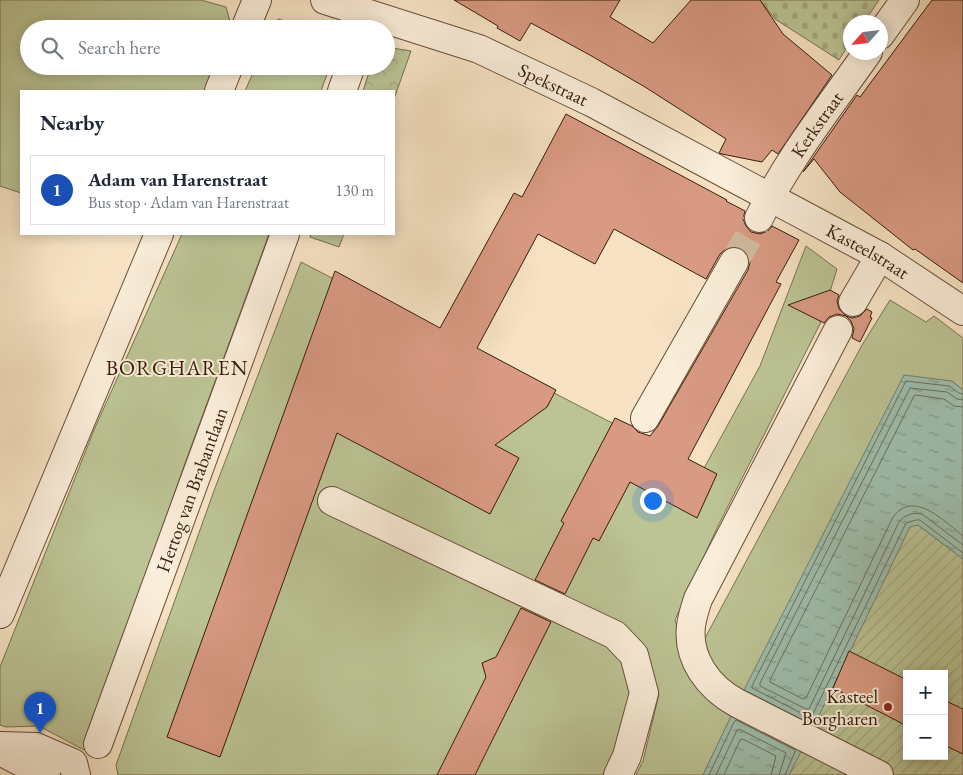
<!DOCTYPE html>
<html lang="en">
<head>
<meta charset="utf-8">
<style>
	:root { --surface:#fff; --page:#f2f2f3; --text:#1f2937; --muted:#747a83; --line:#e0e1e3; --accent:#8f2418 }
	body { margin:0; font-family:"EB Garamond",serif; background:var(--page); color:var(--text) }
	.controls { position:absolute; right:15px; bottom:15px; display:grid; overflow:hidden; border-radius:0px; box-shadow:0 2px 12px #0003 }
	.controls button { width:45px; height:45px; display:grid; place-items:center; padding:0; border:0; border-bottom:1px solid var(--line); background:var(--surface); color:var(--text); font:25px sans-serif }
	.compass { position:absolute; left:843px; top:15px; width:45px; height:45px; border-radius:50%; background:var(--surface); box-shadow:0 2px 12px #0003; rotate:243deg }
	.you { position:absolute; left:652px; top:500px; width:18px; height:18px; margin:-12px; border:4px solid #fff; border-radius:50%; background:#1a73e8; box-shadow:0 0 0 8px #1a73e833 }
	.badge { display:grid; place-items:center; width:32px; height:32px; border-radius:50%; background:var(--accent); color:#fff; font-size:16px; font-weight:700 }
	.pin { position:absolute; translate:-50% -41px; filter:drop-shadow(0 1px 2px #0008) }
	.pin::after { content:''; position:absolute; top:26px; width:18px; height:15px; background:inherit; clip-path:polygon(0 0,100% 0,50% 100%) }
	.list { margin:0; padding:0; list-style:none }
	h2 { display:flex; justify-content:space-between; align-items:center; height:65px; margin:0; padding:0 20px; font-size:21px }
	h2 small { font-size:16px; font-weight:400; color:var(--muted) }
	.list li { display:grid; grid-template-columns:32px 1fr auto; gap:15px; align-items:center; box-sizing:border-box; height:70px; margin:0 10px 10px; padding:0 10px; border:1px solid var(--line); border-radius:0px }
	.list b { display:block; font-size:19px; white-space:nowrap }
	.list p { margin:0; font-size:16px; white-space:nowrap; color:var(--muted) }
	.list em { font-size:16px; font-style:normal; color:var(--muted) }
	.icon { flex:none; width:28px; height:28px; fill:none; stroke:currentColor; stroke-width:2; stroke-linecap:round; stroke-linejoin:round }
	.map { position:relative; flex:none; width:963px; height:775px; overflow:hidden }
	.search { position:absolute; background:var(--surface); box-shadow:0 2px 12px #0003; left:20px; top:20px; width:375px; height:55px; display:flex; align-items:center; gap:12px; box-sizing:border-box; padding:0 18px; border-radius:28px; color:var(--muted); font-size:19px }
	.panel { position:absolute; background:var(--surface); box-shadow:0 2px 12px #0003; left:20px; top:90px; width:375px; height:145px; border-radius:0px }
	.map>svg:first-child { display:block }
	.grass { fill:#bcc495; stroke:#7a7050 }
	.forest { fill:url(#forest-crowns); stroke:#7a7050 }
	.cemetery { fill:url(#cemetery-stones); stroke:#7a7050 }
	.garden { fill:url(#garden-furrows); stroke:#7a7050; fill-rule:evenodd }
	.water { fill:url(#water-ripples); stroke:#757e6c }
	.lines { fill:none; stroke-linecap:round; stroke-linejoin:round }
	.shore { stroke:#6a6e5c; stroke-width:1 }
	.building { fill:#d99a83; stroke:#371c0a }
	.minor-tunnel { stroke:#d1bb9f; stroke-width:28; stroke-dasharray:28 14; stroke-linecap:butt }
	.minor-casing { stroke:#674e38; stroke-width:30 }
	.minor { stroke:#faedd9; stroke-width:28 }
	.poi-dot { fill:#8f2418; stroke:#faedd9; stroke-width:2 }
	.labels { text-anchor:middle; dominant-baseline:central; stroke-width:4; stroke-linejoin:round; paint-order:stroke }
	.street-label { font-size:19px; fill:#371c0a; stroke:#faedd9 }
	.poi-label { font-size:19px; fill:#371c0a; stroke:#faedd9; text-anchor:end }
	.quarter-label { font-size:21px; letter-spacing:1px; fill:#371c0a; stroke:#faedd9 }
</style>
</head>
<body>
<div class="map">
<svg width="963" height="775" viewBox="0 0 963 775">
	<defs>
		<pattern id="forest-crowns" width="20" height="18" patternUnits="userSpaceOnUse" patternTransform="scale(1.25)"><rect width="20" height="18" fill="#bcc495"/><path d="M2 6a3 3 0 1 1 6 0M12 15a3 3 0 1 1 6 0" fill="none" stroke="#a2a87f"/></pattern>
		<pattern id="cemetery-stones" width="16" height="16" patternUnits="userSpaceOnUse" patternTransform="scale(1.25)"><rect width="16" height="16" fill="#bcc495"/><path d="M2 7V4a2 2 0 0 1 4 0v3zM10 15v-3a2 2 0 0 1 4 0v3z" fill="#a2a87f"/></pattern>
		<pattern id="garden-furrows" width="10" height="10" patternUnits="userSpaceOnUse" patternTransform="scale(1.25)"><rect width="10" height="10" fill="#bcc495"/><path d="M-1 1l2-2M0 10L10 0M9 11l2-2" fill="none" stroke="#a2a87f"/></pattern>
		<pattern id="water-ripples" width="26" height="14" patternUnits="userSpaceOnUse" patternTransform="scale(1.25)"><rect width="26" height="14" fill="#9ebfae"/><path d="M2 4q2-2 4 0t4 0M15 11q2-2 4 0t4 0" fill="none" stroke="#829a8c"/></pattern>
	</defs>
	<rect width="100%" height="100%" fill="#f7e3c4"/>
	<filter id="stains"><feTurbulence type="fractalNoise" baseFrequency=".004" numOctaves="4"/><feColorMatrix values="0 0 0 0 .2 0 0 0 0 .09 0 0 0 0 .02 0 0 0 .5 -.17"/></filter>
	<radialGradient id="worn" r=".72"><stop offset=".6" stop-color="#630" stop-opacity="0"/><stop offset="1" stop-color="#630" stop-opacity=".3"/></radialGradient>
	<g class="grass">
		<path d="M0,0H201L226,7L231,25L230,29H29V66H217L205,91H21V193L0,186Z"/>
		<path d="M278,19L312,29H274Z"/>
		<path d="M256,66H330L321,91H245Z"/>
		<path d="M182,234H269L184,466L84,750L39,726L6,727L0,725V667L94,430Z"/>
		<path d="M806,246L837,269L820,324L717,528L675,620L689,668L862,345L890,300L926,322L934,316L963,338V390L952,381L744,690L814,726L803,748L733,713L703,775H636L643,761L659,694L644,650L610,643L627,661L632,690L616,747L603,775H118L116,765L215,488L301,262L703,470L760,366Z"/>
	</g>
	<g class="forest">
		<path d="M386,47L411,51L394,99V91H363L371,66H386Z"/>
		<path d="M311,234H344L339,247L310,237Z"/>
	</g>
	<path class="cemetery" d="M760,0H879L864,22H850V42L839,60L775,19Z"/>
	<path class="garden" d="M917,524L963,559V775H789L910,526ZM907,674H944V756H907Z"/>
	<g class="water">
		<path d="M904,375L952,381L963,390V559L918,525L910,527L814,726L744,690Z"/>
		<path d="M733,712L803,748L789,775H703Z"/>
	</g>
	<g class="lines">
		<g class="shore">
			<path d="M963,394L959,393L949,386L906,381L752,686V688L811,718L906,523L916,520H920L963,553"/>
			<path d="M963,400L957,399L947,392L910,388L760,683V686L806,709H809L899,522C904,515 914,512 922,514L963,545"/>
			<path d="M963,407L954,406L944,399L916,395L914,396L770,680V682L803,699L806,698L892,519C912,487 945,522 963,536"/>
			<path d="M709,775L734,722L736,720L795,750V752L785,775"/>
			<path d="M716,775L737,730L739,729L786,753L779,775"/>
			<path d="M724,775L740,740L743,739L776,756L771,775"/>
		</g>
	</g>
	<g class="building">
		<path d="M454,0H620L610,17L653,43L691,0H760L783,34L832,75L778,154L772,150L762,162L722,154L719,153L726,139L645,87L588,54L531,23L520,41L497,28L498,26Z"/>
		<path d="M932,0H963V283L915,249L913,250L840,192L814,159L803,172L857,95L860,97Z"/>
		<path d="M566,114L727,200L726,201L745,211L743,219L746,226L751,232L760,234L768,231L772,226L799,240L776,282L781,284L688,459L717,474L697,518L630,482L599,541L593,538L565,594L535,580L564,523L561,521L615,418L632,426L638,432L650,436L658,426L748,270L750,262L748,255L741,248L733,246L726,249L720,254L706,279L614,229L595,264L538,234L477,348L556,390L547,407L495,445L519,458L490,514L337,433L220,757L167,737L335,271L440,328L514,193L522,197Z"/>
		<path d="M830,290L839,295L837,301L839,309L846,316L852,318L860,316L867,309L872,312L870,317L872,318L860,342L852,338L854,329L851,321L846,316L837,314L829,317L824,323L788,305Z"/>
		<path d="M521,608L551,622L475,775H437L486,677L482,663L496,657Z"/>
		<path d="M849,651L907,680V726L833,688Z"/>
		<path d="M944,700L963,709V754L944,745Z"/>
	</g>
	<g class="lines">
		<path class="minor-tunnel" d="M734,262L759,218"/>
		<g class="minor-casing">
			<g id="minor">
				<path id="s1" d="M325,0L479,49L591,102L880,256L963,311"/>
				<path d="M245,29L257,0"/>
				<path d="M880,35L905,0"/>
				<path d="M219,91L229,66"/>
				<path d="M342,91L351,66"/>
				<path id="s2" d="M759,218C788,159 830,106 868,52"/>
				<path d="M853,302L880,256"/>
				<path d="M838,330L698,599C695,608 692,617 691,626C687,659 709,688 737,703L879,775"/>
				<path d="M645,418L734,262"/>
				<path d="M332,501L615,635L634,655L644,693L627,756L618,775"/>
				<path d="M0,614L159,234"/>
				<path id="s3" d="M98,744L285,234"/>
				<path d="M0,746L36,747L73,763L76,775"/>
				<path d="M0,751L46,775"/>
			</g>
		</g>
		<use href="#minor" class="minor"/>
	</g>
	<circle class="poi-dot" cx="888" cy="707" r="5"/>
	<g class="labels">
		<g class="street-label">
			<text stroke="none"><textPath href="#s1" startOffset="244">Spekstraat</textPath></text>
			<text stroke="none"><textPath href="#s2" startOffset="110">Kerkstraat</textPath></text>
			<text stroke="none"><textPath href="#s1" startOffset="600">Kasteelstraat</textPath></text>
			<text stroke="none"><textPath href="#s3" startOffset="271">Hertog van Brabantlaan</textPath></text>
		</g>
		<g class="poi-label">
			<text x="878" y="696">Kasteel<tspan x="878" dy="22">Borgharen</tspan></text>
		</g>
		<g class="quarter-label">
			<text x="177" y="367">BORGHAREN</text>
		</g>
	</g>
	<rect width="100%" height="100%" filter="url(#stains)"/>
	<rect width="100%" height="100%" fill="url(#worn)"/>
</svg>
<div class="controls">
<button>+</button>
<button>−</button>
</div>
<svg class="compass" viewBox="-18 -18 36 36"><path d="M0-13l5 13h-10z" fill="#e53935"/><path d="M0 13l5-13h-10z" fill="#747a83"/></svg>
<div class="you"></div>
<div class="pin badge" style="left:40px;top:733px;background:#1a4fb4">1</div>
<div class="search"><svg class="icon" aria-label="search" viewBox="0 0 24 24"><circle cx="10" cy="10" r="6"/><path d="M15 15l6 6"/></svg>Search here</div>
<section class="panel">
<h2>Nearby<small></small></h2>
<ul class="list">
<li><span class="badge" style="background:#1a4fb4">1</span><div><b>Adam van Harenstraat</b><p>Bus stop · Adam van Harenstraat</p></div><em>130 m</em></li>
</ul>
</section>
</div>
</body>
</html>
